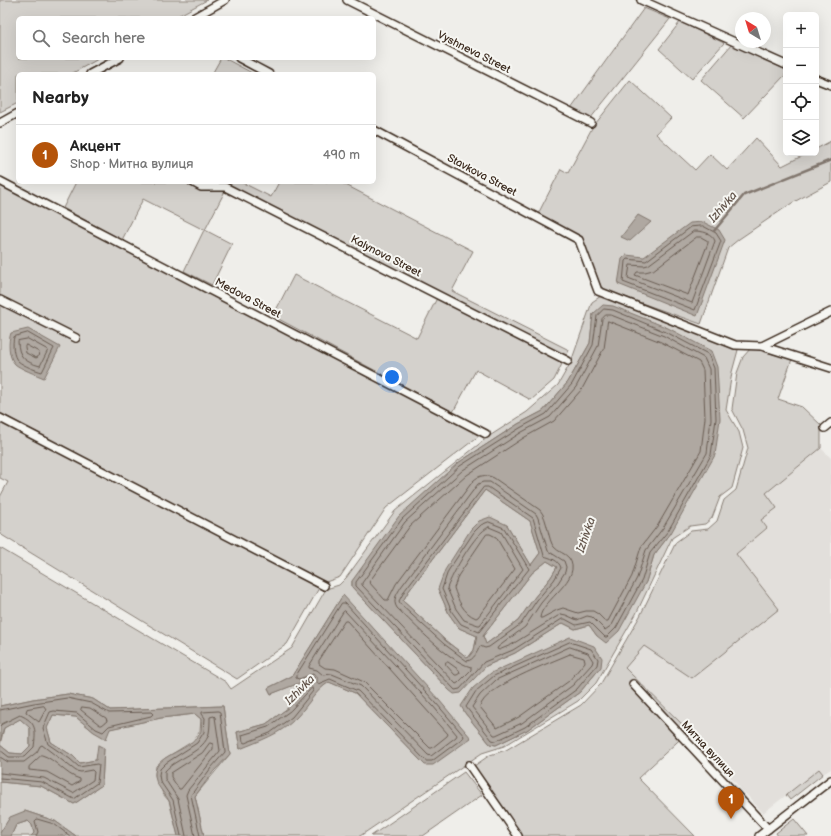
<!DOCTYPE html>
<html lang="en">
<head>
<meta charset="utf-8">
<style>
	:root { --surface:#fff; --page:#f6f6f6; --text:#222; --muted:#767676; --line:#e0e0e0; --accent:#b45309 }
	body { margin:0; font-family:"Balsamiq Sans",sans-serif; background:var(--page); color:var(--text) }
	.controls { position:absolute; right:12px; top:12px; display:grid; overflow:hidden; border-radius:6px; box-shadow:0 4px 16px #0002 }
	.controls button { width:36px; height:36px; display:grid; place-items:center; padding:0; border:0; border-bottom:1px solid var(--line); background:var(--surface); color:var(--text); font:20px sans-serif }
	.compass { position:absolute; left:735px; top:12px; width:36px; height:36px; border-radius:50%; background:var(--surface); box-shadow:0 4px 16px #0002; rotate:322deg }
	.you { position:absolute; left:392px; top:377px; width:14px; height:14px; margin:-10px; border:3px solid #fff; border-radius:50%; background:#1a73e8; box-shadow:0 0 0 6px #1a73e833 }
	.badge { display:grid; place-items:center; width:26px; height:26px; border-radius:50%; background:var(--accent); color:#fff; font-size:13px; font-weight:700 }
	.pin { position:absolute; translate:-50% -33px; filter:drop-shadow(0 1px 2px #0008) }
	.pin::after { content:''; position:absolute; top:21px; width:14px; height:12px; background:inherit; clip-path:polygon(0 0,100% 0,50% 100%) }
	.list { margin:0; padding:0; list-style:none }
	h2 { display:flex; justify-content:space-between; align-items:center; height:52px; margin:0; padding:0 16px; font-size:17px }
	h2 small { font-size:13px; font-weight:400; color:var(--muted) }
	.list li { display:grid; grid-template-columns:26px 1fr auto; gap:12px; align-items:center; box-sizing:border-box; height:60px; padding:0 16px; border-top:1px solid var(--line) }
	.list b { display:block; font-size:15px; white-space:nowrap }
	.list p { margin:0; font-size:13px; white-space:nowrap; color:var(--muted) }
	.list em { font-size:13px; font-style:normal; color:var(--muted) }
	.icon { flex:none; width:22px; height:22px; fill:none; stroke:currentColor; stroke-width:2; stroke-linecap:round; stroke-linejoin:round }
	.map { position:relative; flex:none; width:831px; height:836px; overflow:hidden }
	.search { position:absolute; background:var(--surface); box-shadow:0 4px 16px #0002; left:16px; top:16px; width:360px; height:44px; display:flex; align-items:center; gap:10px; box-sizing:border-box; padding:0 14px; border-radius:6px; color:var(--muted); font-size:15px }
	.panel { position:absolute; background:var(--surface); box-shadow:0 4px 16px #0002; left:16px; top:72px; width:360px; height:112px; border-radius:6px }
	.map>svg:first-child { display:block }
	.built { fill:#e2dfdb }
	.green { fill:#d4d1cc; stroke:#887e75; fill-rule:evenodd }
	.water { fill:#afa8a1; stroke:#81766d; fill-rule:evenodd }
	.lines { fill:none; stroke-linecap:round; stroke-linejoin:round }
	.shore { stroke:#695c52; stroke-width:1 }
	.stream { stroke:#81766d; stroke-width:2.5 }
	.minor-casing { stroke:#3b2a1e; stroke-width:10 }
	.minor { stroke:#f6f6f2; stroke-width:7 }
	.labels { text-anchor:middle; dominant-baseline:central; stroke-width:4; stroke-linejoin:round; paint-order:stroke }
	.street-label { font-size:11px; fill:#3b2a1e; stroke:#f6f6f2 }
	.water-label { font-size:12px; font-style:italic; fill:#64564c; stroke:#f6f6f2 }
</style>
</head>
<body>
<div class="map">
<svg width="831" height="836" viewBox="0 0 831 836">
	<rect width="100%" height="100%" fill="#efeeea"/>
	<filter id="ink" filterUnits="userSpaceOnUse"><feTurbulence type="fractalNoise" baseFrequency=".025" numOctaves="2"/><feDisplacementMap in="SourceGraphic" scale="8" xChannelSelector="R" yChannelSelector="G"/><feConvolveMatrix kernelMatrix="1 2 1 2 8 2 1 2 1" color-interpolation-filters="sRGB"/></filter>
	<g filter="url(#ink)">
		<path class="built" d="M821,448L831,458V769L823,774L819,770L763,813L689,731L625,668L644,646L778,608L735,554L767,528L761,521L765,493Z"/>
		<g class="green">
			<path d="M0,0H207L174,18H18V58H100L71,74H18V103L0,112Z"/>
			<path d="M644,8L670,19L590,119L571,109Z"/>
			<path d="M680,22L724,43L692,79L659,49Z"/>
			<path d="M732,44L786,70V74L744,118L701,80Z"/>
			<path d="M221,58H224L254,74H212Z"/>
			<path d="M630,80L671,118L656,134L695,170L710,154L727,170L756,138L782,166L808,153H816V149L831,141V182L792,203L739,239L728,248L701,324L602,289L581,237L538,214L561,169L568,173L592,128Z"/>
			<path d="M76,182H186L201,190L225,191L205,230L232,244L212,285L184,271L204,230L143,199L122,240L63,208Z"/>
			<path d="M198,182H241L271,197L279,182H340L473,251L452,291L569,350L566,357L226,185L202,184Z"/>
			<path d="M0,185L480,435L386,508L340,577L323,583L0,413Z"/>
			<path d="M294,275L417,338L437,298L563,362L554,380L531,400L476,370L453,412L273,316Z"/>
			<path d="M601,296L738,350L732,372L726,410L739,432L743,448L732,488L720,497L712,518L705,524L690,526L672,538L636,614L596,683L578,701L504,746L482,753L360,836H204L195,796L230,754L223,706L110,710L93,699L68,694L33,699L0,706V548L226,682L231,689L292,648L326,589L339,585L346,578L395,511L488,437L527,412L558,385L571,362L592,302ZM593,314L671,533L654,555L646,582L597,636L589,625L575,629L563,623L515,653L486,666L449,690L352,587V581L458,463L518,424L543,411L568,382L590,343ZM343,595L425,765L355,693L329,682L240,749L237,732L266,724L288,708L316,676L271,694L268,688L292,676ZM601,667L580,692L527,730L496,745L490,744L465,713Z"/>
			<path d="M751,348L792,359L778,399L802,407L821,425V448L766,493L777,508L761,520L767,528L736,554L779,609L692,678L644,646L625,668L689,731L638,778L695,836H522L474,766L490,755L506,750L581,705L600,685L640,616L676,542L691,531L708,529L717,521L724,500L736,490L748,448L743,430L732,409L737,373L743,357Z"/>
			<path d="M0,422L319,588L287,644L237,679L0,534V497L8,482L0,478Z"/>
			<path d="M485,490L530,521L540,553L531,565L507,525L438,589L449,614L459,628L477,636L474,650L468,658L446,641L403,601L408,592Z"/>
			<path d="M547,561L557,567L551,577L534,598L518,621L486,644L483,636L532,573Z"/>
			<path d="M195,714L201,719L200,731L193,741L164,759L156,766L155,775L163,794L169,801L178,836H76L55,821L25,811L0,833V782L41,786L74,804L102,785L104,748L96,760L80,763L73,756L51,742L47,728L53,715L76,717L94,732L161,718Z"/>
			<path d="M20,719L30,727V746L22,754L10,753L0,745L4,728Z"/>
			<path d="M819,769L823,774L790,800L786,795Z"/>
			<path d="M464,772L482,795L423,836H371Z"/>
			<path d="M794,819L808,836H778L776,833Z"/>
			<path d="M28,821L32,825L34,833L31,836H11L16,825Z"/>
		</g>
		<g class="water">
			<path d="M638,215L651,222L630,241L621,237Z"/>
			<path d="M703,222L719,230L725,240L697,316L618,284L622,259L626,255L644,257L690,223Z"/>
			<path d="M603,305L613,306L668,328L711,351L717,367L720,419L715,455L671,533L654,555L646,582L619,631L606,643L597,636L589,625L575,629L563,623L515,653L486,666L461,693L454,694L449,690L352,587V581L399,516L458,463L518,424L543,411L568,382L590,343L593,314ZM485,490L530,521L540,553L531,565L507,525L490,517L479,521L471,529L445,570L438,589L449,614L459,628L477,636L474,650L468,658L446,641L403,601L408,592ZM547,561L557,567L551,577L534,598L518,621L486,644L483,636L532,573Z"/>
			<path d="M28,329L60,347L44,378C37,375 19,368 15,364C8,357 8,341 11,333Z"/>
			<path d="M343,595L439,700L471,738L433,765H425L355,693L329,682C315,691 307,707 296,718C281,734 259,741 240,749L237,732L266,724L288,708L315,677L271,694L268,688L292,676Z"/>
			<path d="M570,637L594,646L602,658L601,667L580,692L527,730L496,745L490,744L465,713L461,706L473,688L491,673Z"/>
			<path d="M68,694L93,699L110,710L223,706L230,754L214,771L195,796L204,836H178C175,825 173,814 170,803C166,793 154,786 155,773C156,753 194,751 201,731C202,727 201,722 201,719L195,714L161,718L110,729L106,739L94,732L76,717L53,715L47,728L51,742L73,756L80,763L96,760L98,745L104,748L102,785L74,804L41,786L0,782V745L10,753L22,754L30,746V728L20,719L4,728L0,742V706L33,699Z"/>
			<path d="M25,811L55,821L76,836H31L34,833L32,825L28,821L16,825L11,836H0V833L10,817Z"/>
		</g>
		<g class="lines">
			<g class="shore">
				<path d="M703,226L716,233L721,241L695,310L623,282L625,261L627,259L646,261L691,227Z"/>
				<path d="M694,231C703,231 712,233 715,241L692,303L628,278L630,265L644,266L648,265Z"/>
				<path d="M697,237H701L708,241V243L688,295L635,275L637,272H645L653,270Z"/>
				<path d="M604,309L613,310L666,332L708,354L714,368L716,419L711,455L668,531L650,553L642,580L616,628L607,637H605L590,622L576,625L565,619H562L513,650L484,662L460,689L455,690L356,586V582L402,519L460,466L520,428L546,414L572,384L593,345L597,316Z"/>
				<path d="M606,315H611L664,336L704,358L709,369L711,419L707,453L663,528L646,550L637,578L612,625L605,630L592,617L587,616L577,620L566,615L561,614L511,645L499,650L497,649L498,647L525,627L541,603L558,583L565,572L566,567L564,561L548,551L538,518L536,514L490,482H483L478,484L401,587C397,594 392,600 397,608C415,625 448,661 471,667V670L458,683L456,684L362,585V583L405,522L463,470L522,432L550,417L576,387L598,346L602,319Z"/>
				<path d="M608,321L661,342L699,362L703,370L705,418L701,451L658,525L641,547L632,576L608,621H605L598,614L593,611H586L578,613L563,608L557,610L542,618H540C541,600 584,579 569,558C565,553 558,552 554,547C548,541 548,519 540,510L494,478C486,474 479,475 473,481L396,584L388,600H385L369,582L410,526L467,475L525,437L554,421L582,389L604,348Z"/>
				<path d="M28,333L54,348L42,372C35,370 24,366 18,361C13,357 12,343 14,337Z"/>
				<path d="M28,339L48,350L40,366C25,362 18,357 18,341Z"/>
				<path d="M26,345L39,352L38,357L36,358L26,353L25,347Z"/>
				<path d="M484,487H488L533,518L543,552L544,556C550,558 559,560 561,568L554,580L537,600L521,624L489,647L485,648L480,646C477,652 474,660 467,661L444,644L401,605L399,601L405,590Z"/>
				<path d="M489,522L504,528L529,569L479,632L461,624L452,612L442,589L448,571L474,532L481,525Z"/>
				<path d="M489,527L501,532L523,569L480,625H478L464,620L456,609L447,588C453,573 474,533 489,527Z"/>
				<path d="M487,534H490L496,537L515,569L478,617L476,618C463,613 458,600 454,588L458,576L483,539Z"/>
				<path d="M342,603H345L436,703L464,736L463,738L432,761H426L358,691L330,679L318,684L317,682V677L313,674L299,679L296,678V676Z"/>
				<path d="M345,611L433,706L457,735L456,737L431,756L428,755L361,686L332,674L323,675L317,670L309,668V666L343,612Z"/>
				<path d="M345,621H347L448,734L447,736L432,748H430L364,682L335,669L325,668L319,664V661Z"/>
				<path d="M570,642L591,649L598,659L597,665L577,689L525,727L496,741L492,740L466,707L476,691L494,676Z"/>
				<path d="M570,647L588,653L593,661L592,664L573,685L522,723L496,735H494L472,707L480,695L496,680Z"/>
				<path d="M570,654L584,658L585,662L569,681L519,717L497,728L480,707C485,686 550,663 570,654Z"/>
				<path d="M446,662H448L459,670L460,673L457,675H455L446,665Z"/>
				<path d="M312,688L313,691L292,717L270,733L245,743L243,742L242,735L268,727L290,711Z"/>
				<path d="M44,706L46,709L39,722L26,712L27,709Z"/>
				<path d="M82,707L90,708L106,718L107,721L102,725H100L81,710Z"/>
				<path d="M0,710L34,703L67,698L91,703L109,713L151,712L153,714L151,716L109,726L103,732L96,729L77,713L54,711L50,712L43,728L48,744L70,759L79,767L97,764L99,765L97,783L74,799L42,782L0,778"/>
				<path d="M0,726L2,724L20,715C37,722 36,731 34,747L24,757H9L0,750"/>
				<path d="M210,743L213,744V749L181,789H179L171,777V773L202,753Z"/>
				<path d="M42,755C56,759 65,775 80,779V781L72,786L47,772L29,770V767Z"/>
				<path d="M0,757L8,762H24L37,752L40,746L42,745L76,771L81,772L92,770L94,772L93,780L73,793L44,778L0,773"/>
				<path d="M36,836L38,832L35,821L37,819L54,824L70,836"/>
				<path d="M181,836L173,800L160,781L159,775L160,769L166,763L197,743L204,732L205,718L202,714V712L218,711L220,712L225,752L211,768L191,795L200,836"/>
				<path d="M186,836L178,799L165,779V771C176,758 205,752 209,733C210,728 210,722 210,717L214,716L215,717L220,751L188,790L186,795L195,836"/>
			</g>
			<path class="stream" d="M714,231L744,195L831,160"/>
			<g class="minor-casing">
				<g id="minor">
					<path d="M347,0L591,123"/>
					<path d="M641,0L786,65"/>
					<path d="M193,18L225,0"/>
					<path d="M239,58L269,74"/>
					<path d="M90,74L120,58"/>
					<path d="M816,79L831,85"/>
					<path d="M0,123L18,113"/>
					<path d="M374,130L579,240L598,291L735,345L762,346L831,368"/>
					<path d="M0,181L486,434"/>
					<path d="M192,182L201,187H225L568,361"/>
					<path d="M0,300L76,338"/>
					<path d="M762,346L831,312"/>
					<path d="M0,418L324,586"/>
					<path d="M825,428L831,423"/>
					<path d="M633,684L768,829"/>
					<path d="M469,765L518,836"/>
					<path d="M759,836L831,780"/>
				</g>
			</g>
			<use href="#minor" class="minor"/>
		</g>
	</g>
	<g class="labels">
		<g class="street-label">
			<text transform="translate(474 52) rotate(27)">Vyshneva Street</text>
			<text transform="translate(482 175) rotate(28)">Stavkova Street</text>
			<text transform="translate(386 256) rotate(27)">Kalynova Street</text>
			<text transform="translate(248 298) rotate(28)">Medova Street</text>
			<text transform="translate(708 749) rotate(47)">Митна вулиця</text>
		</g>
		<g class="water-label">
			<text transform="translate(723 207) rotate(-49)">Izhivka</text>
			<text transform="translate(586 535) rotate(-71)">Izhivka</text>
			<text transform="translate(300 690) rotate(-45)">Izhivka</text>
		</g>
	</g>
</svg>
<div class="controls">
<button>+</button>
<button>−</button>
<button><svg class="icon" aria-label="locate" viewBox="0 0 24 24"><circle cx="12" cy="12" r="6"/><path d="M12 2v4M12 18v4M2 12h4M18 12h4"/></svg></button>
<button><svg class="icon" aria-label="layers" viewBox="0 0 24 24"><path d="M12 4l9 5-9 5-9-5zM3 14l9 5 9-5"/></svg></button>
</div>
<svg class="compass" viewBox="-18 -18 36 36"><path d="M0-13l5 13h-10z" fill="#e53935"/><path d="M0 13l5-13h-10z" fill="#767676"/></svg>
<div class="you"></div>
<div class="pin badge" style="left:731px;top:819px">1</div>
<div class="search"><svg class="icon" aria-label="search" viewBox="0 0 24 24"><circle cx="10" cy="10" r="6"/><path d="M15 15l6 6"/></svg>Search here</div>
<section class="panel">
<h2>Nearby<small></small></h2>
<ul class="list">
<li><span class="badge">1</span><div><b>Акцент</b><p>Shop · Митна вулиця</p></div><em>490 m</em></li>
</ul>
</section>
</div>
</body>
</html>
